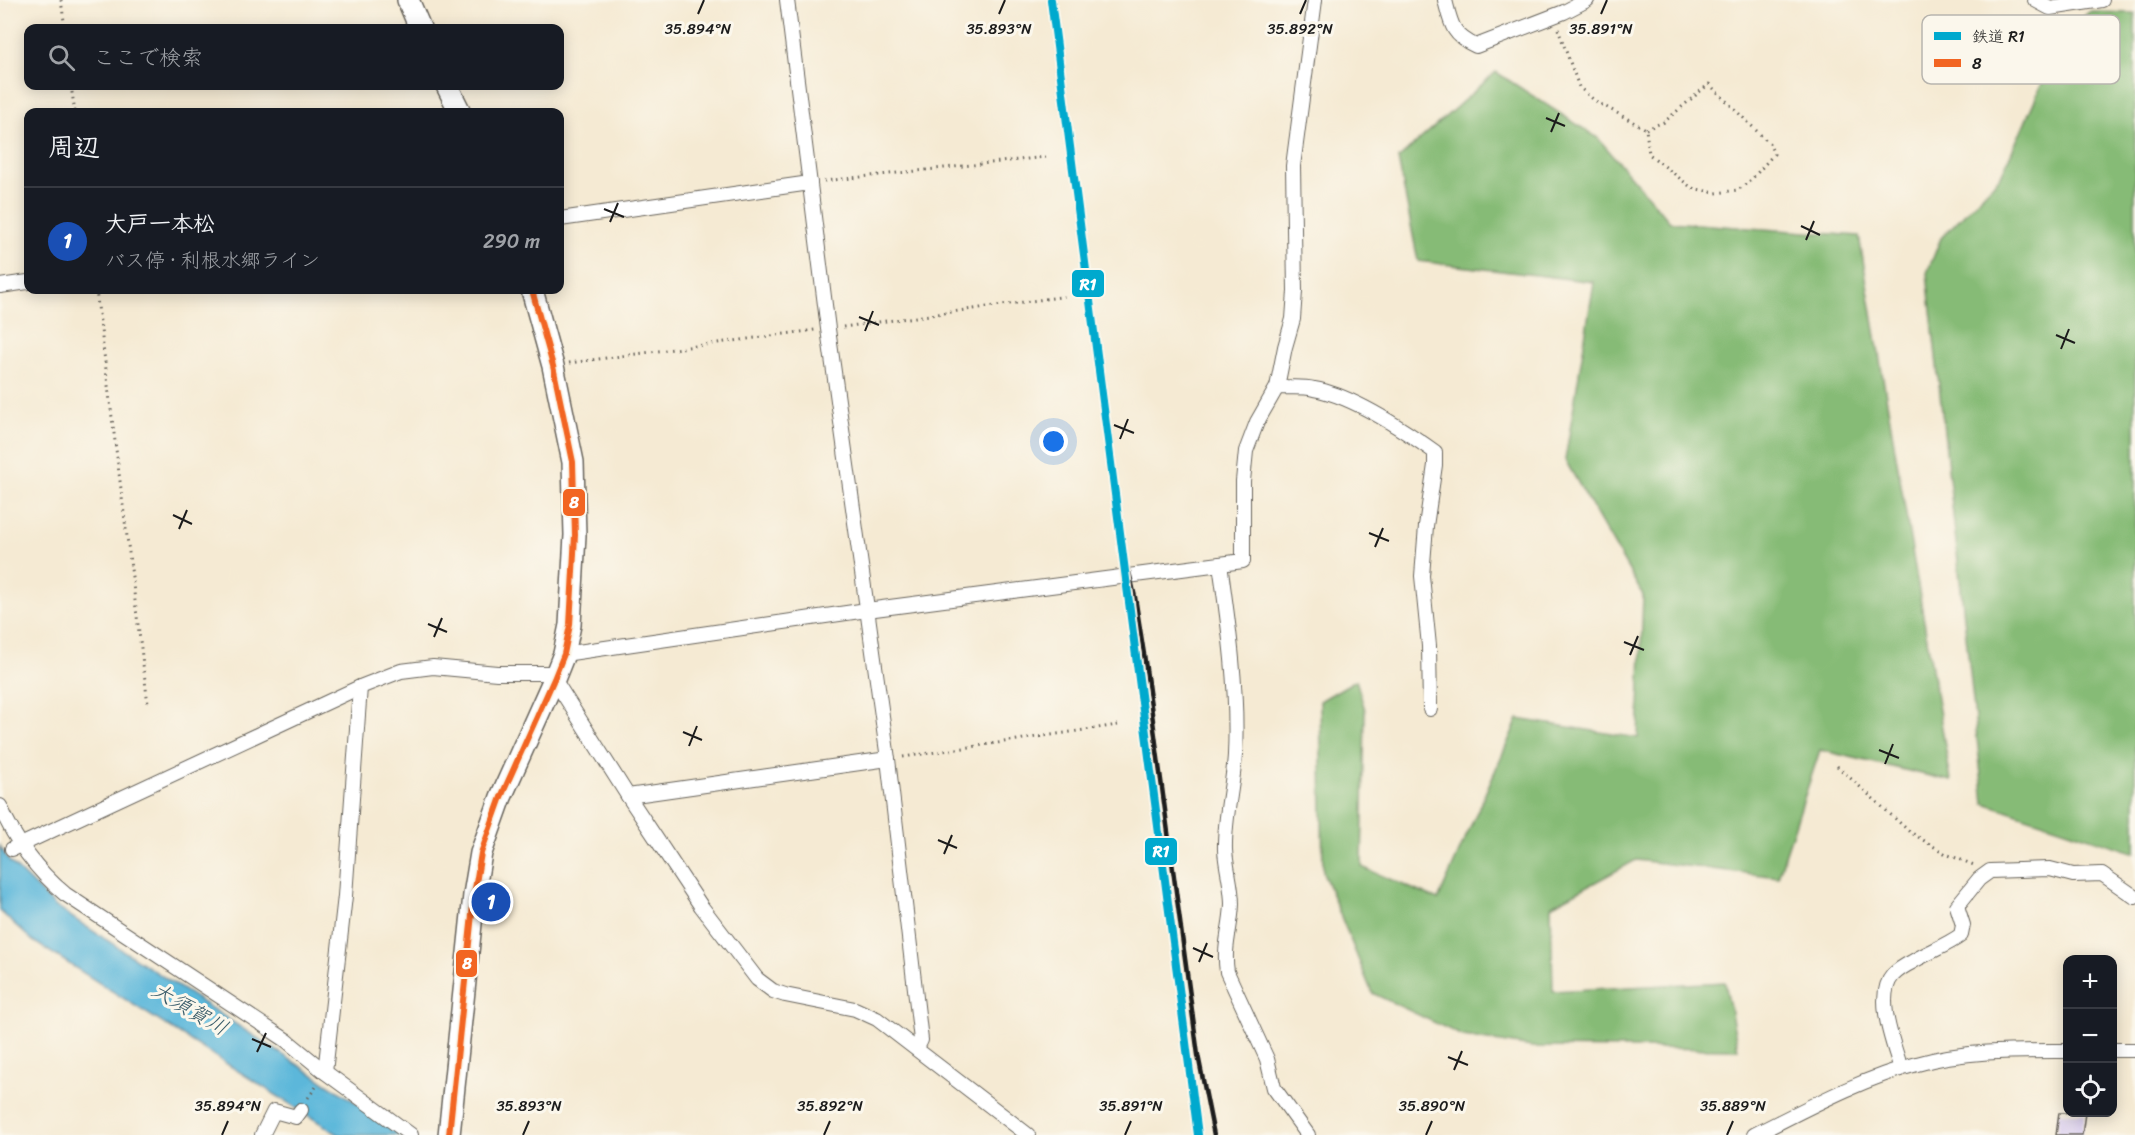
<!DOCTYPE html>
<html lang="ja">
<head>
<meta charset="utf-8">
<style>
	:root { --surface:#171b24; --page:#20242c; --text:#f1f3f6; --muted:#9ea1a6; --line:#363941; --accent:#2563eb }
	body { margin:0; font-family:Sriracha,"Klee One",sans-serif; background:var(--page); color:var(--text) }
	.controls { position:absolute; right:18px; bottom:18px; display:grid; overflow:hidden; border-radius:12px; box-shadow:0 3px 15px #0003 }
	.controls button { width:54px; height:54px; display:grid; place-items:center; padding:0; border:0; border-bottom:2px solid var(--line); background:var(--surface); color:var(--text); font:30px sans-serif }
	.you { position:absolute; left:1054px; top:442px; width:21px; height:21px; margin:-15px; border:4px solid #fff; border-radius:50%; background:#1a73e8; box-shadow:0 0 0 9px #1a73e833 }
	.badge { display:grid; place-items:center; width:39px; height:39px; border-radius:50%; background:var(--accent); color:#fff; font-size:20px; font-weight:700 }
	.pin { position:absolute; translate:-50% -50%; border:3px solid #fff; box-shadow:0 2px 6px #0006 }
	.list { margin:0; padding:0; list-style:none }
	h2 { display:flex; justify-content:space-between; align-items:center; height:78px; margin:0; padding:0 24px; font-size:26px }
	h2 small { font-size:20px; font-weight:400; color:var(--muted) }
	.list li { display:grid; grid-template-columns:39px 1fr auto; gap:18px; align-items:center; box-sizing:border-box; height:108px; padding:0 24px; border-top:2px solid var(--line) }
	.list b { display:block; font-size:22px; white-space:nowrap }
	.list p { margin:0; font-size:20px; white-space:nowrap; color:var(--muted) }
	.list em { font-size:20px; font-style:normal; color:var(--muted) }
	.icon { flex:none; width:33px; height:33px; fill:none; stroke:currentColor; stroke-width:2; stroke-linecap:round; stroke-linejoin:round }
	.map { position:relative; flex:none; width:2135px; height:1135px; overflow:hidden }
	.search { position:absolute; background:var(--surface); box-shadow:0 3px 15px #0003; left:24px; top:24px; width:540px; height:66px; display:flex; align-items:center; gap:15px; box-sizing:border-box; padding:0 21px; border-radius:12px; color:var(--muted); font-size:22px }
	.panel { position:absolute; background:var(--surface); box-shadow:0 3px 15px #0003; left:24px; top:108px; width:540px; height:186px; border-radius:12px }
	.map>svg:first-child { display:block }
	.forest { fill:#86bb76; stroke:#516c49; stroke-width:1.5 }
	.water { fill:#5cb7da; stroke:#3c6a7b; stroke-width:1.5 }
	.building { fill:#c9b9f1 }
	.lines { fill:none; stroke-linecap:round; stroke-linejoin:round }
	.minor-casing { stroke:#68645c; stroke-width:16 }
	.trunk-casing { stroke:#68645c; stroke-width:24 }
	.path { stroke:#68645c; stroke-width:3; stroke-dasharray:1.5 4.5; stroke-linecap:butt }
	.minor { stroke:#fff; stroke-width:14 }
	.trunk { stroke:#fff; stroke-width:21 }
	.rail { stroke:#1c1c1c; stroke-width:4.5 }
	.bus-1-casing { stroke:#fbf7ec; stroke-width:10 }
	.bus-1 { stroke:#f26522; stroke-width:6 }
	.rail-1-casing { stroke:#fbf7ec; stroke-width:12 }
	.rail-1 { stroke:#00a9ce; stroke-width:8 }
	.ticks { fill:none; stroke:#1c1c1c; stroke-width:2 }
	.labels { text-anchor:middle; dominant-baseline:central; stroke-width:6; stroke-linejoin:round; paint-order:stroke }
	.water-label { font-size:21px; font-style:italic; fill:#365a68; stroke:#fbf7ec }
	.key { fill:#fbf7ec; stroke:#b8b5ae; stroke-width:1.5 }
	.key-label { font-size:16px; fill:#1c1c1c }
	.ticks-label { font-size:15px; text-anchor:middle; fill:#1c1c1c; stroke:#fbf7ec; stroke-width:6; stroke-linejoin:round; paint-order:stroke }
	.line-badge { stroke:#fbf7ec; stroke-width:2 }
	.badge-label { font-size:16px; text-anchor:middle; font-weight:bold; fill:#fff }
</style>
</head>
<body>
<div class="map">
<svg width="2135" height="1135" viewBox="0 0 2135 1135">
	<rect width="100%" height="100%" fill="#fbf7ec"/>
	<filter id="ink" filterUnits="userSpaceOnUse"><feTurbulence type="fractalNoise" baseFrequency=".0167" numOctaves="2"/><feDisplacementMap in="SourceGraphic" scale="12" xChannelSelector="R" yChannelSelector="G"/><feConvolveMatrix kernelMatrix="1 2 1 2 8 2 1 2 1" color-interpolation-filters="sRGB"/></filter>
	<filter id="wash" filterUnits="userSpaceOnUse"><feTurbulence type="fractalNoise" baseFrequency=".008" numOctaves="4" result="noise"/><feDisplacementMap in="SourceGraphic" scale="24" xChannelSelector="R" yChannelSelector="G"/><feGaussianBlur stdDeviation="1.35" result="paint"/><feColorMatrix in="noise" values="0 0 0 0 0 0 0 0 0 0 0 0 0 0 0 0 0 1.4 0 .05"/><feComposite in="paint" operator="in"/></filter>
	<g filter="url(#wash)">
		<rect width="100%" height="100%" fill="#f5ead3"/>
		<g class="forest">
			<path d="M2089,12L2135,13V853L1984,803L1927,273L1941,238L2001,176L2064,34Z"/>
			<path d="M1496,72L1598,138L1670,222L1859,236L1951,781L1820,750L1778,877L1636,860L1551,906L1553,991L1725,982L1738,1049L1532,1047L1463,1036L1372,993L1323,872L1320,701L1356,680L1365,710L1362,867L1438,900L1518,719L1638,738L1643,595L1565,460L1594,282L1418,261L1398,159Z"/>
		</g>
		<path class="water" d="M0,846L9,861L56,907L406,1135H339L33,941L0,911Z"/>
		<g id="blocks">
			<path class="building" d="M2059,1113H2085L2082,1135H2056Z"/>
		</g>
	</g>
	<g filter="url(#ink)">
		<use href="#blocks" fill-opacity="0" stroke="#68645c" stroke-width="1.5"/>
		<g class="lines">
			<g class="minor-casing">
				<g id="minor">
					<path d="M787,0L828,329L888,759L921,1040L917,1048"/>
					<path d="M1445,0C1451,24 1452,35 1476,46L1564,12L1587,0"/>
					<path d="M2035,0L2050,8L2102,0"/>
					<path d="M560,219L810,183"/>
					<path d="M0,286L28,282"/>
					<path d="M1277,387C1289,388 1303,386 1314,389C1351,395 1404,430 1435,452V465L1426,526L1422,576L1429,646L1430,709"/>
					<path d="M1220,564L1243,561V481L1246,451L1257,422L1277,387L1285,347L1293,319L1295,291L1293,166L1315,0"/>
					<path d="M564,654L867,610L1220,564C1229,627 1238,691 1235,755C1233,787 1224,818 1225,850C1226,868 1232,886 1232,904C1231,929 1223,946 1227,972L1267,1059L1274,1088L1308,1135"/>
					<path d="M554,679L628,796L701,906L757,979L773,991L785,995L855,1009L877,1019L1028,1135"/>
					<path d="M628,796L888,759"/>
					<path d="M0,806C15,841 35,869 65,894L286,1040L325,1072L411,1135"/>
					<path d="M12,849L360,687L401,671L433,667L497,673H556"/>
					<path d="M2112,1050H2135"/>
					<path d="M1901,1069C1894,1045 1874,996 1893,975C1898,970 1906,965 1912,962C1928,952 1946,946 1961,935L1963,925L1957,906L1979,879L1990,871L2050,869L2073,875L2102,874L2135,897"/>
					<path d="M325,1072L345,896L360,687"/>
					<path d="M262,1135L274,1111L296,1117L301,1110"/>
					<path d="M1754,1135C1806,1109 1860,1079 1917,1064C1965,1050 2018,1051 2068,1051"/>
				</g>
			</g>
			<g class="trunk-casing">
				<g id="trunk">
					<path d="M408,0L420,28"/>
					<path d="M447,86L460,112"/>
					<path d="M449,1135L474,895L481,853L501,797L554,679L564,654L570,625L575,535L573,462L553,366L532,290"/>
				</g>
			</g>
			<g class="path">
				<path d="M61,0L65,28"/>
				<path d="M1558,29L1579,87L1595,101L1646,129L1649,154L1692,188L1716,193L1738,190L1751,180L1774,154L1769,143L1709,84L1664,122L1646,129"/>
				<path d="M71,86L75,112"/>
				<path d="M824,181L1046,157"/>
				<path d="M96,290L148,704"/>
				<path d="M843,327L1067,296"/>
				<path d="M569,363L815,330"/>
				<path d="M903,757L1118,725"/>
				<path d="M1837,766L1910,832L1946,854L1974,865"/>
				<path d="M308,1098L318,1084"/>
			</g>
			<use href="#minor" class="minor"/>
			<use href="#trunk" class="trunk"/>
			<path class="rail" d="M1119,529L1135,597L1144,654L1198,1055L1214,1135"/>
			<g class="bus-1-casing">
				<path id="bus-1" d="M449,1135L474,895L481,853L501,797L554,679L564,654L570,625L575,535L573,462L553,366L532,290"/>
			</g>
			<use href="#bus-1" class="bus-1"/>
			<g class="rail-1-casing">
				<path id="rail-1" d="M1051,0L1198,1135"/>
			</g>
			<use href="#rail-1" class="rail-1"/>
		</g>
	</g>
	<path class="ticks" d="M698,14L704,0M999,14L1005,0M1300,14L1306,0M1601,14L1607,0M1546,118L1565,126M1551,132L1559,113M604,209L624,217M610,222L618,203M1801,226L1820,235M1806,240L1814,221M859,317L879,325M865,331L873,311M2056,335L2075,343M2061,349L2069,329M1114,425L1134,433M1120,439L1128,419M173,515L192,524M179,529L187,510M1369,533L1389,541M1375,547L1383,528M428,624L447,632M434,637L442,618M1624,642L1644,650M1630,655L1638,636M683,732L702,740M689,746L697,726M1879,750L1899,758M1885,764L1893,744M938,840L957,848M944,854L952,835M1193,948L1213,957M1199,962L1207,943M252,1039L271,1047M257,1052L266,1033M1448,1057L1468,1065M1454,1070L1462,1051M222,1135L228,1121M523,1135L529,1121M824,1135L830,1121M1125,1135L1131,1121M1426,1135L1432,1121M1727,1135L1733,1121"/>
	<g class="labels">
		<g class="water-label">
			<text transform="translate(190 1009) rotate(30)">大須賀川</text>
		</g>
	</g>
	<rect x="1922" y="15" width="198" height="69" rx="9" class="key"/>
	<rect x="1934" y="32" width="27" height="8" fill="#00a9ce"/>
	<rect x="1934" y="59" width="27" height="8" fill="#f26522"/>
	<g class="key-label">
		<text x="1972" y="42">鉄道 R1</text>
		<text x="1972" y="69">8</text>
	</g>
	<g class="ticks-label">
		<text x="698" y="34">35.894°N</text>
		<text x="999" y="34">35.893°N</text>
		<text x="1300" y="34">35.892°N</text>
		<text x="1601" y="34">35.891°N</text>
		<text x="228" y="1111">35.894°N</text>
		<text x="529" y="1111">35.893°N</text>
		<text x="830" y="1111">35.892°N</text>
		<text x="1131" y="1111">35.891°N</text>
		<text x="1432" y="1111">35.890°N</text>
		<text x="1733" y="1111">35.889°N</text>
	</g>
	<g class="line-badge">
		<rect x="1071" y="269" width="34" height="29" rx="6" fill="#00a9ce"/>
		<rect x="562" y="488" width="24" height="29" rx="6" fill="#f26522"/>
		<rect x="1144" y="837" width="34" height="29" rx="6" fill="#00a9ce"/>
		<rect x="455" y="949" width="23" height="29" rx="6" fill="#f26522"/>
	</g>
	<g class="badge-label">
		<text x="1088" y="290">R1</text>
		<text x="574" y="508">8</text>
		<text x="1161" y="857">R1</text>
		<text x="467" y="969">8</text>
	</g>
</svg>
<div class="controls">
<button>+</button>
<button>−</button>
<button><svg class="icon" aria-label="locate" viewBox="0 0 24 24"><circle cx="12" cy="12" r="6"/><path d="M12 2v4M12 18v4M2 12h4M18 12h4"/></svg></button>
</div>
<div class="you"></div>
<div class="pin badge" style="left:491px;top:902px;background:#1a4fb4">1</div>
<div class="search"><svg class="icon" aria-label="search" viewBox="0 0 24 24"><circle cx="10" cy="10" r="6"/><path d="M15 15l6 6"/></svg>ここで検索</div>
<section class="panel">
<h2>周辺<small></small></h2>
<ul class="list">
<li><span class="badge" style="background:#1a4fb4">1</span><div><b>大戸一本松</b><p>バス停 · 利根水郷ライン</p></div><em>290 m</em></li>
</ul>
</section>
</div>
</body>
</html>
